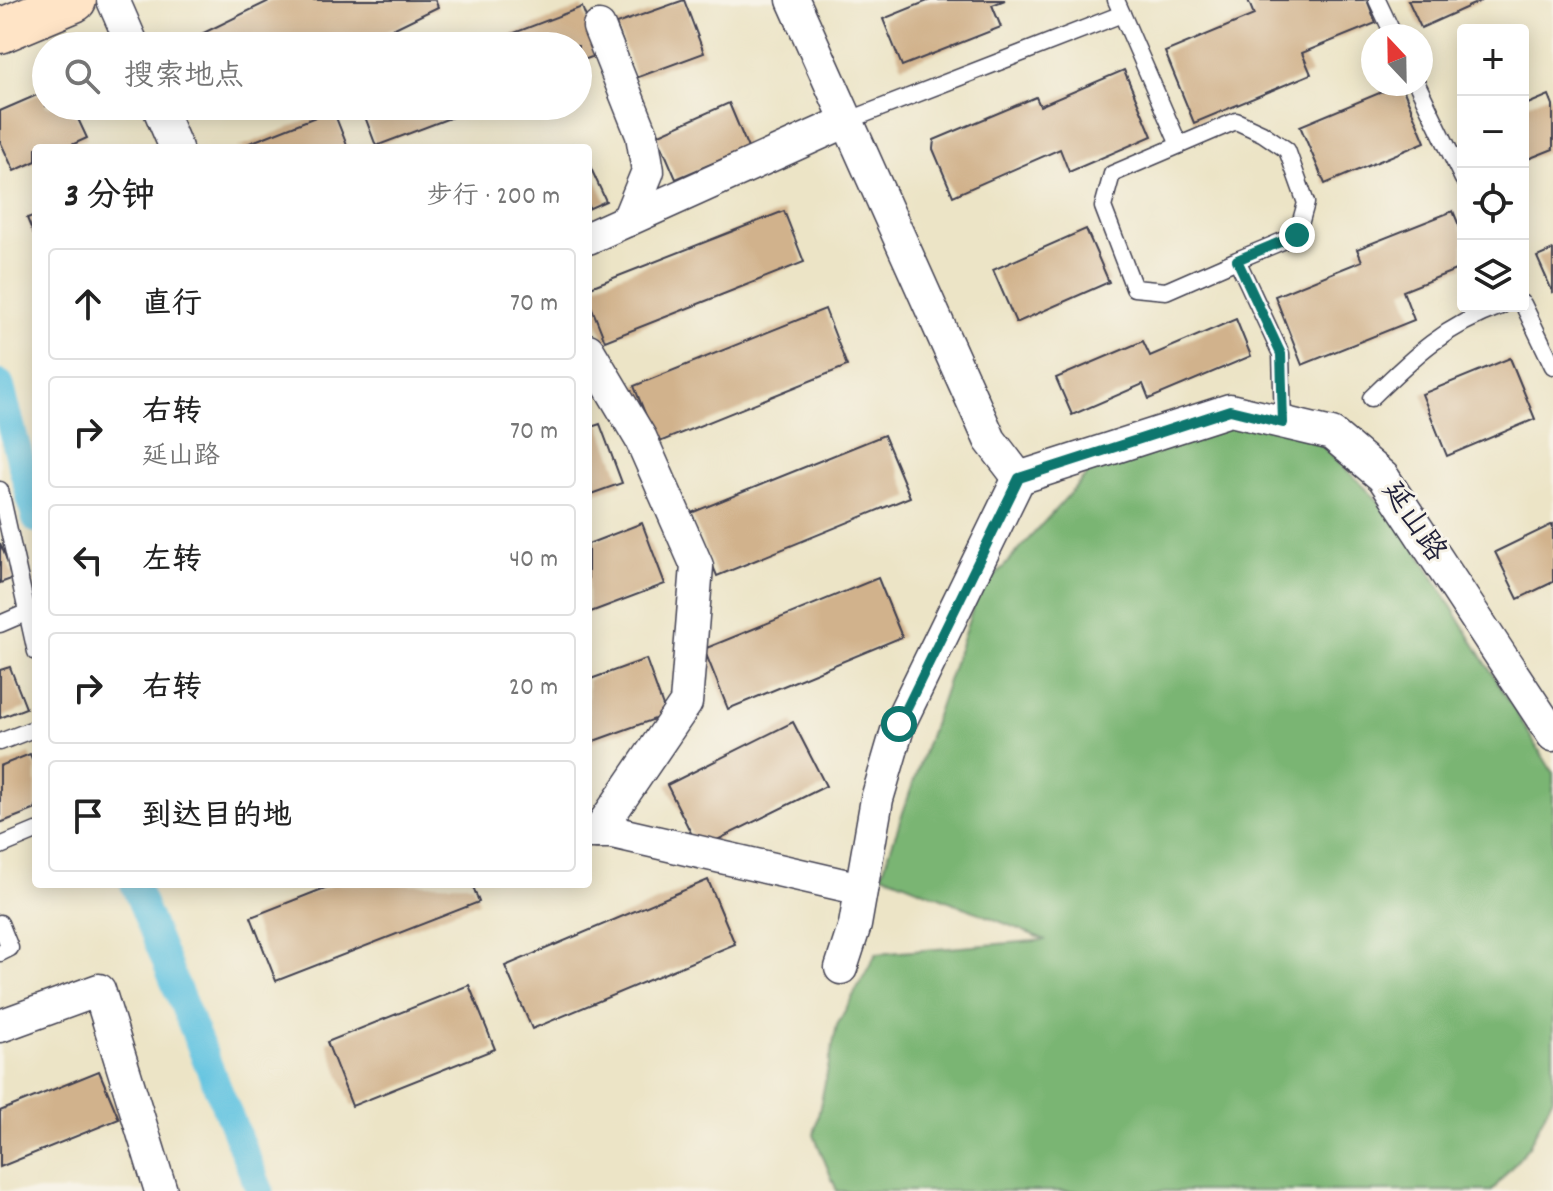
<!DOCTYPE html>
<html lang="zh">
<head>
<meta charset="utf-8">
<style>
	:root { --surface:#fff; --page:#f6f6f6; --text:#222; --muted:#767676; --line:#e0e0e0 }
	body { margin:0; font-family:Dekko,"LXGW WenKai TC",sans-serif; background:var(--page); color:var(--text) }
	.controls { position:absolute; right:24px; top:24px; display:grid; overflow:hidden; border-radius:8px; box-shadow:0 4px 20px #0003 }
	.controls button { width:72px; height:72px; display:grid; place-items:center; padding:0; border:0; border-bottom:2px solid var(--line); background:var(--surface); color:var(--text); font:40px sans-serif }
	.compass { position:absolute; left:1361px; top:24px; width:72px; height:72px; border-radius:50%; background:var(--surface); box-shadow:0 4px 20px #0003; rotate:338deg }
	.stop { position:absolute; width:24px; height:24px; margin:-18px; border:6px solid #0f766e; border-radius:50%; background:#fff }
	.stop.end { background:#0f766e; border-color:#fff; box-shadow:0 2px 8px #0008 }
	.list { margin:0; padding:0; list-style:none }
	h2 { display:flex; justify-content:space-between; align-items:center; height:104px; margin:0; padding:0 32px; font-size:34px }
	h2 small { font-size:26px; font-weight:400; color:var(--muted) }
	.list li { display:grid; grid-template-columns:52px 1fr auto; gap:24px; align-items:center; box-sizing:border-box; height:112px; margin:0 16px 16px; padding:0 16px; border:2px solid var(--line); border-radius:8px }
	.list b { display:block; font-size:30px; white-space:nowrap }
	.list p { margin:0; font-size:26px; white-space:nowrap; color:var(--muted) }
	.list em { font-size:26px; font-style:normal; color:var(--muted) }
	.icon { flex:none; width:44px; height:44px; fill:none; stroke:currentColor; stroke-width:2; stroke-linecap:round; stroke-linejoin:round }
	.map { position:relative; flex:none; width:1553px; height:1191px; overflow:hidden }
	.search { position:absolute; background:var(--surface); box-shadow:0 4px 20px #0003; left:32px; top:32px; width:560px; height:88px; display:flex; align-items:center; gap:20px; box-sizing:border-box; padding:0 28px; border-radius:44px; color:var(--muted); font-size:30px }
	.panel { position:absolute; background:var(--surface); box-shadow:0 4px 20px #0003; left:32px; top:144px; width:560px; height:744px; border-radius:8px }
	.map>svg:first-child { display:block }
	.forest { fill:#7ab573; stroke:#4e6c57; stroke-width:2 }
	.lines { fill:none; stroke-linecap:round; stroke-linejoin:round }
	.canal { stroke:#63c4e1; stroke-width:28 }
	.building { fill:#d1b28c }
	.lane-casing { stroke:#403f50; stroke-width:19 }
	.street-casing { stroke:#403f50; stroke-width:35 }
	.secondary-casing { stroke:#403f50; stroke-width:47 }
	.lane { stroke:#fff; stroke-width:16 }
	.street { stroke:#fff; stroke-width:32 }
	.secondary { stroke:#ffe4c6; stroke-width:44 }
	.route { stroke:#0f766e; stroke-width:10 }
	.labels { text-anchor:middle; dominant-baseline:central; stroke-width:6; stroke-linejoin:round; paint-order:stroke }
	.street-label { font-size:30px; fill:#22223b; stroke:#f7f3e8 }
</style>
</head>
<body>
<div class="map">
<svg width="1553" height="1191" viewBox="0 0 1553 1191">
	<rect width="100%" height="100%" fill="#f7f3e8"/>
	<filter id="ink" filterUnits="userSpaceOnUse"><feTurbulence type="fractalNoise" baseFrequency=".0125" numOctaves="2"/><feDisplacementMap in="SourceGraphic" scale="16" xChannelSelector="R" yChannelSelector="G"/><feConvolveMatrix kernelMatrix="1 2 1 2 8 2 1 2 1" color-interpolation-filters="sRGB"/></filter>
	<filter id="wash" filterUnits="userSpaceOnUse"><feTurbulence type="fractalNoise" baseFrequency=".006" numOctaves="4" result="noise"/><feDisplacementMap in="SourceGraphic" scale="32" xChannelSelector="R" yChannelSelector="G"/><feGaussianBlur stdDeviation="1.8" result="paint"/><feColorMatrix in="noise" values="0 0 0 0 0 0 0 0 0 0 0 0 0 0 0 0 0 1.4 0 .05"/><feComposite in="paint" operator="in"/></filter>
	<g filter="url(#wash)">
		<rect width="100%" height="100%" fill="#ece4c6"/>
		<path class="forest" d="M1243,411L1306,430L1399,521L1553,773V1097L1529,1146L1492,1191H837L814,1135L837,1025L876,954L1046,940L882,874L977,596L1112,447Z"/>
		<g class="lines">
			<g class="canal">
				<path d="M0,384L36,519"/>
				<path d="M134,884L260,1191"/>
			</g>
		</g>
		<g id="blocks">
			<g class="building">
				<path d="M271,0H435L438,7L358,46H184L183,43Z"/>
				<path d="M684,0L704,53L636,78L616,24Z"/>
				<path d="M930,0H1005L992,5L1001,27L902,66L883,19Z"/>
				<path d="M1248,0H1367L1376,23L1302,53L1311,74L1194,123L1165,52L1254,15Z"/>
				<path d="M1408,0H1483L1421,28Z"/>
				<path d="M582,7L600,54L578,62V46H489L488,43Z"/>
				<path d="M1124,70L1152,136L1069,172L1060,149L953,196L933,149L934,140L1036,97L1040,106Z"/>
				<path d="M1401,84L1425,142L1325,184L1300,126Z"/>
				<path d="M46,91V106H72L87,138L65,148H36V161L14,171L0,141V111Z"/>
				<path d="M1549,95L1553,105V149L1523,161V106Z"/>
				<path d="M729,103L748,148L676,179L657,135Z"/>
				<path d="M361,106H469L471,110L376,146Z"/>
				<path d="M333,110L348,148H237Z"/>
				<path d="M588,162L606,201L588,209Z"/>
				<path d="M784,211L804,262L605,341L588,298V288Z"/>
				<path d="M1453,211L1463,235V267L1403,291L1414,320L1302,365L1275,296L1362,261L1357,249Z"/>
				<path d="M36,215V240L27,218Z"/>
				<path d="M1086,229L1109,282L1016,323L993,270Z"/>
				<path d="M1553,250V293L1537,257Z"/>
				<path d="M825,309L847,366L657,443L634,386Z"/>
				<path d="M1236,319L1251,356L1149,399L1143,384L1072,415L1056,378L1143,341L1150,356Z"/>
				<path d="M1510,358L1535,419L1447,456L1422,394Z"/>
				<path d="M600,424L622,483L588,495V428Z"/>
				<path d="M884,435L910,497L717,576L691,513Z"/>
				<path d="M642,523L665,584L588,613V544Z"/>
				<path d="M1553,524V582L1518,599L1495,552Z"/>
				<path d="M0,543L14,578L0,583Z"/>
				<path d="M878,578L902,637L728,709L704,649Z"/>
				<path d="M646,659L666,715L588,743V680Z"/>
				<path d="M10,667L26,708L0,718V670Z"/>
				<path d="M793,722L826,786L699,849L667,785Z"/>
				<path d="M30,754L36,768V809L0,823V766Z"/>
				<path d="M708,880L735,944L532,1029L505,966Z"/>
				<path d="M335,884H472L479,902L276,981L251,917Z"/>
				<path d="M469,985L495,1049L352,1106L327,1042Z"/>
				<path d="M99,1071L119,1119L0,1167V1111Z"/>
			</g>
		</g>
	</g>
	<g filter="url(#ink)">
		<use href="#blocks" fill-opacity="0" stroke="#403f50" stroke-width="2"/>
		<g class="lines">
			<g class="lane-casing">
				<g id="lane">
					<path d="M1116,0L1179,145"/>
					<path d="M1377,0L1394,36"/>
					<path d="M1417,84L1463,179"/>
					<path d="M847,121L1122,14"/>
					<path d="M1237,260L1166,291L1134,288L1103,207L1112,174L1236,121L1262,133L1287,150L1306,203L1297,235L1237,260L1281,354L1283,423"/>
					<path d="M1523,304L1553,366"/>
					<path d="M1371,398C1414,356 1443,327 1501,306"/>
					<path d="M0,490L36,652"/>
					<path d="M0,624L28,612"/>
					<path d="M0,742L36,728"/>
					<path d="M0,846L36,831"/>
					<path d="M0,923L10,948L0,953"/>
				</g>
			</g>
			<g class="street-casing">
				<g id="street">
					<path d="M113,0L133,46"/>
					<path d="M793,0L990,440L1019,478"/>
					<path d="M599,27L642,135L648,171L628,220"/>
					<path d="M158,106L176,148"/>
					<path d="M588,238L847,121"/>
					<path d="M588,350L641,439L697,566L686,703L598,832"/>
					<path d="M1019,478L1230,410L1332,434L1383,477L1553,735"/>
					<path d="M588,832H612L861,889"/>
					<path d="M841,968L855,925L877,799L899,724L1019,478"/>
					<path d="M0,1026L99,990L161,1191"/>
				</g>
			</g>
			<g class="secondary-casing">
				<path id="secondary" d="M0,31L74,0"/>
			</g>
			<use href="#lane" class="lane"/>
			<use href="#street" class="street"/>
			<use href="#secondary" class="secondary"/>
		</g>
	</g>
	<g class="lines" filter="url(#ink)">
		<path class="route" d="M899,724L1019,478L1230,410L1283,423L1281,354L1237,260L1297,235"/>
	</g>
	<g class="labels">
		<g class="street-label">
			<text transform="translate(1412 523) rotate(56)">延山路</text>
		</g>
	</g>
</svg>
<div class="controls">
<button>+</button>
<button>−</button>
<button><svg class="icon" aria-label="locate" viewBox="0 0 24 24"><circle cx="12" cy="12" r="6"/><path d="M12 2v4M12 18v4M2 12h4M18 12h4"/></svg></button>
<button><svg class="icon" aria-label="layers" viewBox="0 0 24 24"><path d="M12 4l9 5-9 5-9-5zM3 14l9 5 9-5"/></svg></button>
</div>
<svg class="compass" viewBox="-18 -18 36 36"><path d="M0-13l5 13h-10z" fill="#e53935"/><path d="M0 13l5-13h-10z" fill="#767676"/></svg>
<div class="stop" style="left:899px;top:724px"></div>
<div class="stop end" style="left:1297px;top:235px"></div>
<div class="search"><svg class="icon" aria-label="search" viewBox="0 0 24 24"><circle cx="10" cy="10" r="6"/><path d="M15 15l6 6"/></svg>搜索地点</div>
<section class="panel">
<h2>3 分钟<small>步行 · 200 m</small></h2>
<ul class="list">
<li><svg class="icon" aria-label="ahead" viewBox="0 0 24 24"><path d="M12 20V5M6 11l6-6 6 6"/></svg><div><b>直行</b></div><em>70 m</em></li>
<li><svg class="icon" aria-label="right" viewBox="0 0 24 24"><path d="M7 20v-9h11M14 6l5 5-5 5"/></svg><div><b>右转</b><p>延山路</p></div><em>70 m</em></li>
<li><svg class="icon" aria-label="left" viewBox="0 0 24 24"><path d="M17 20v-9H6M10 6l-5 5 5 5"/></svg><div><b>左转</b></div><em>40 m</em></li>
<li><svg class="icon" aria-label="right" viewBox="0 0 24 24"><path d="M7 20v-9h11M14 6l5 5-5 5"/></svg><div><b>右转</b></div><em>20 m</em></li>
<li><svg class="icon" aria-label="arrive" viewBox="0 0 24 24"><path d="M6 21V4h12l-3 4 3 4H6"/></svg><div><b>到达目的地</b></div></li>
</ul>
</section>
</div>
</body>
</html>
